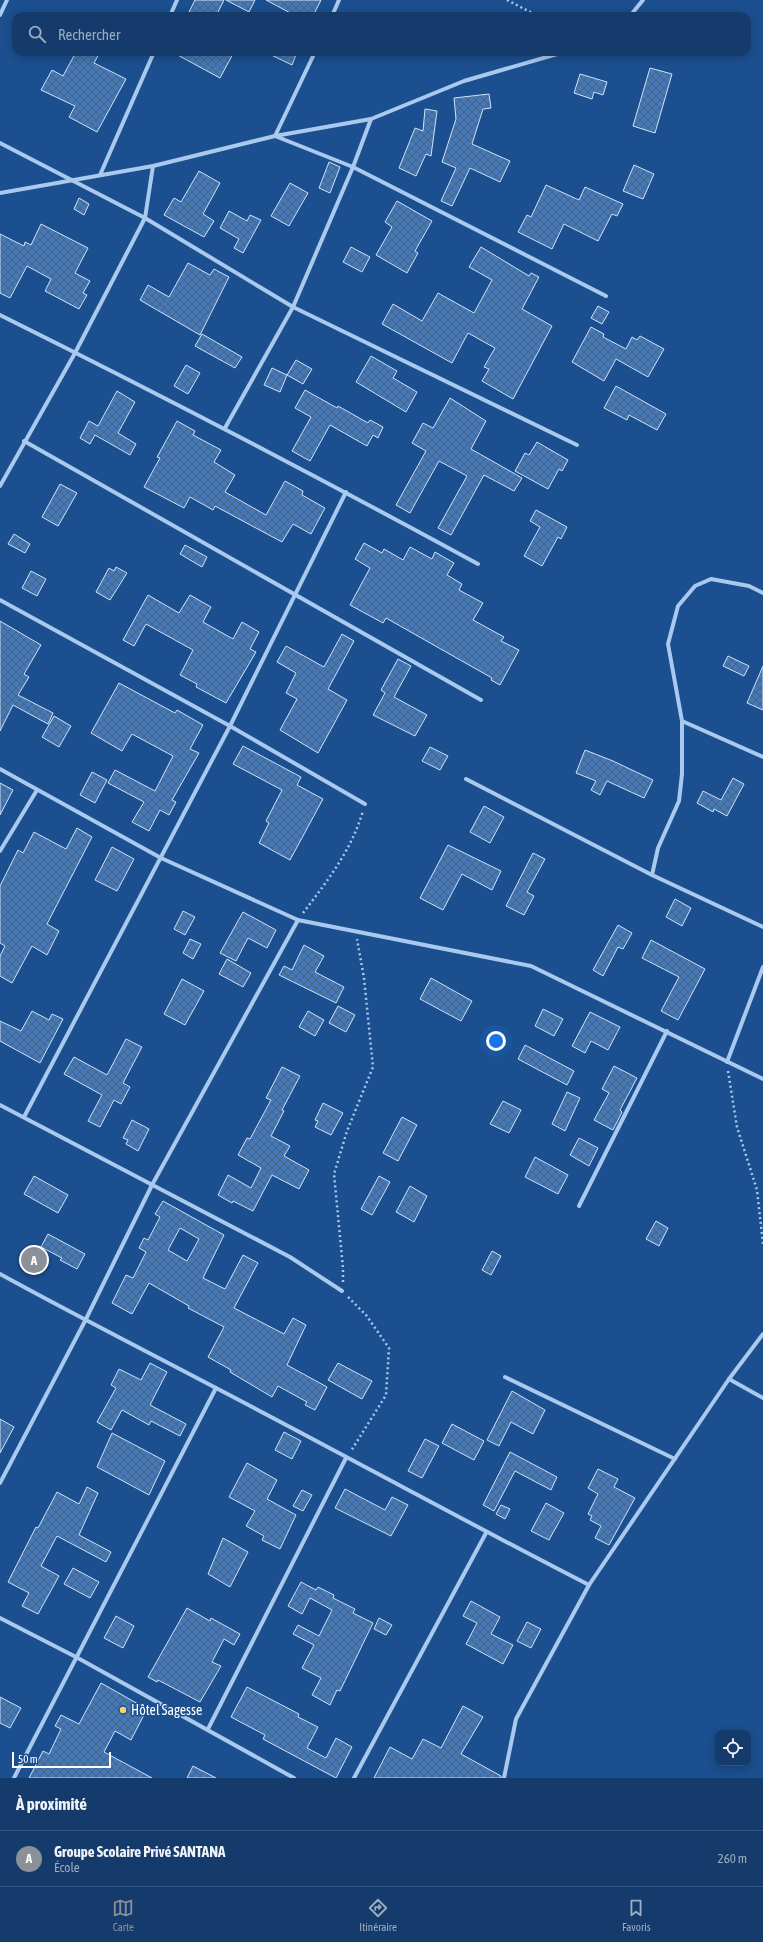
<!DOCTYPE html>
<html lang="fr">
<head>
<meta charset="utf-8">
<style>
	:root { --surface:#143b6b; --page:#214673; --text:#f1f3f6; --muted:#9dadc1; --line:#33557e; --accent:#8c9099 }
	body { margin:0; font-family:"Asap Condensed",sans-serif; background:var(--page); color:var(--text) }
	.controls { position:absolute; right:12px; bottom:12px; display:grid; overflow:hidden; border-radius:8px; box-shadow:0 2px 10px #0003 }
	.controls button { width:36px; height:36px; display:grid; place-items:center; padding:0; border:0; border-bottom:1px solid var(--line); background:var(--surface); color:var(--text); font:20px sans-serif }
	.scale { position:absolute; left:12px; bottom:10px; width:99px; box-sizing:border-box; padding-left:4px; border:2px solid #fff; border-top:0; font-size:11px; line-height:14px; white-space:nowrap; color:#fff; -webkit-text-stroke:3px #1b4f8f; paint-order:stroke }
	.you { position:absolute; left:496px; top:1041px; width:14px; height:14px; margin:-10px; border:3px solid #fff; border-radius:50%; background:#1a73e8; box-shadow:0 0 0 6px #1a73e833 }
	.badge { display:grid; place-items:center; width:26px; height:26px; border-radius:50%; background:var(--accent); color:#fff; font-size:13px; font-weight:700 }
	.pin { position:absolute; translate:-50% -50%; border:2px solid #fff; box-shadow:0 1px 4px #0006 }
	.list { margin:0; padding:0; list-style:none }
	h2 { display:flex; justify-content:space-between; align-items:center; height:52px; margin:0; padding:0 16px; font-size:17px }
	h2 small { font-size:13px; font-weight:400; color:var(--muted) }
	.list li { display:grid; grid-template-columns:26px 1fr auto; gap:12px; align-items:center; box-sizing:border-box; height:56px; padding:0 16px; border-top:1px solid var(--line) }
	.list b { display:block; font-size:15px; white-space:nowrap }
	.list p { margin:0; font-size:13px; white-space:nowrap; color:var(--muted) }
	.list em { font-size:13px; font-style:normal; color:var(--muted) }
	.icon { flex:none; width:22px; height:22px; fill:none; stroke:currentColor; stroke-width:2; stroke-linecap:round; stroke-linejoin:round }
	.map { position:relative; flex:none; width:763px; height:1778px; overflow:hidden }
	.search { position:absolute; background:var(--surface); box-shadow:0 2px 10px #0003; left:12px; right:12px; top:12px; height:44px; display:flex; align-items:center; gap:10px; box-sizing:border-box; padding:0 14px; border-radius:12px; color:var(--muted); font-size:15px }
	.sheet { height:108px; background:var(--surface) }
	nav { display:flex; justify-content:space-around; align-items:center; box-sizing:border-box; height:56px; border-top:1px solid var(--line); background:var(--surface); font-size:11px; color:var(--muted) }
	nav a { display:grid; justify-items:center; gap:2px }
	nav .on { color:var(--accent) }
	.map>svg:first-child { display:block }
	.building { fill:url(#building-cross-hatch); stroke:#cfe3fa; fill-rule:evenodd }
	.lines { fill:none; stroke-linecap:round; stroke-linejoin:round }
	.path { stroke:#a9c9ee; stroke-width:2.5; stroke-dasharray:2 3; stroke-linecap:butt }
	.street { stroke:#a9c9ee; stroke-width:4 }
	.poi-dot { fill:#ffd166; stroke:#1b4f8f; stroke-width:1.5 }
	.labels { text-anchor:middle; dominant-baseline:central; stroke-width:3; stroke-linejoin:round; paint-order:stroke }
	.poi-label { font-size:14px; fill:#fff; stroke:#1b4f8f; text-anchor:start }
</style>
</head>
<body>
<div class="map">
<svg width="763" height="1778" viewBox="0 0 763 1778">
	<defs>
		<pattern id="building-cross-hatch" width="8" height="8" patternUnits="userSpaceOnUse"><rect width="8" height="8" fill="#4478b7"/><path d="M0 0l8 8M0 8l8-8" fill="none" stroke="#486282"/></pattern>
	</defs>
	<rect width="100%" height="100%" fill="#1b4f8f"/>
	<g class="building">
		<path d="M195,0H224L216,16H187Z"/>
		<path d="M226,0H255L249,12Z"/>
		<path d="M266,0H321L313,16H296Z"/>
		<path d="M76,52H100L94,63L126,79L97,132L69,117L75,106L41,90L52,70L63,76Z"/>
		<path d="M172,52H234L220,78Z"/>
		<path d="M265,52H297L292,65Z"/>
		<path d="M650,68L672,74L655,133L633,126Z"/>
		<path d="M580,74L607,82L603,95L594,92L592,99L574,93Z"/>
		<path d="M489,94L491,108L483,109L472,144L510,161L500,182L470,168L452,206L441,201L456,168L442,162L456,119L454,98Z"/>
		<path d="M425,109L437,111L431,156L426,154L416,176L399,168L415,128L423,131Z"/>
		<path d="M329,162L340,167L330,193L319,188Z"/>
		<path d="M634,165L654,174L643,199L623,191Z"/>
		<path d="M199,171L220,183L203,214L214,221L204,237L164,215L174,198L181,202Z"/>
		<path d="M290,183L308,193L289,226L271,216Z"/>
		<path d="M546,185L579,200L585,187L623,204L617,216L612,214L598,241L564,224L552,249L518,232L527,215L531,217Z"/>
		<path d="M79,198L89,204L84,215L74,209Z"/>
		<path d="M397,201L432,221L415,251L418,253L407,273L376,255L392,227L385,222Z"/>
		<path d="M229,211L247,221L250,215L261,220L243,253L234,248L239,239L220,228Z"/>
		<path d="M41,224L88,248L75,273L90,281L83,293L87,295L79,309L45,291L51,279L27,266L10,298L0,293V234L24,246L25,242L31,245Z"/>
		<path d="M351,247L370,257L362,272L343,262Z"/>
		<path d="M481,247L529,276L531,273L539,277L522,309L552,326L513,399L482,381L489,369L484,367L495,348L468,333L452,363L382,324L393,304L422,321L438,293L474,313L492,280L469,267Z"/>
		<path d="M188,263L210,275L214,269L229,277L200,335L140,300L148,285L169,297Z"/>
		<path d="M598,306L609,312L602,324L591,318Z"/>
		<path d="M591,327L604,334L603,337L626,349L632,337L637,340L640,336L664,349L648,377L616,359L604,381L572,362Z"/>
		<path d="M202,334L242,357L235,368L195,346Z"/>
		<path d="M371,356L397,371L393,378L417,392L406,412L356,382Z"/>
		<path d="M296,360L312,369L303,384L287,375Z"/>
		<path d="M186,365L200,373L188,394L174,386Z"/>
		<path d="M272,368L287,375L280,392L264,385Z"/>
		<path d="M616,386L666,414L657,430L629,415L627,420L604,408Z"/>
		<path d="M305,390L337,408L338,406L368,423L370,420L383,427L378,438L373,435L367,446L330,425L310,461L292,451L311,417L295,408Z"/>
		<path d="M117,391L135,402L118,433L136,444L130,455L95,435L90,444L80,438L89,421L98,426Z"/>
		<path d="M450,398L486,421L471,449L522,478L514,491L484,475L451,535L438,528L467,476L439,461L410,513L396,505L426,451L412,443L423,423L433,428Z"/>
		<path d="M177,421L195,431L193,435L221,450L214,462L235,475L225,492L266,515L285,481L303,491L302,495L325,508L311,534L293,524L282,542L215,506L213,510L190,497L184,508L144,487L160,458L157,457Z"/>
		<path d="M537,442L568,460L562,471L559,469L548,489L515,471L525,453L529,455Z"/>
		<path d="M60,484L77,493L58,526L42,517Z"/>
		<path d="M536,510L567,527L561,539L558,537L542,566L524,556L540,527L530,521Z"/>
		<path d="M14,534L30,544L25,553L8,544Z"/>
		<path d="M364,543L382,553L384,549L403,560L410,547L432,559L435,552L454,563L447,575L462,584L459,590L483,603L473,620L504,637L501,641L519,650L500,685L491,680L492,678L386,618L383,623L350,605L370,568L355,559Z"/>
		<path d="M185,545L207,557L202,567L180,554Z"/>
		<path d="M116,567L127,573L110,600L96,592L109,568L114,571Z"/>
		<path d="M31,571L46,579L37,596L22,588Z"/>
		<path d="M148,595L179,613L190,595L211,607L203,622L233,639L242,622L259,632L250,649L256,652L226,703L196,687L197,684L180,675L193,650L146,624L134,646L123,640Z"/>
		<path d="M0,621L41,645L24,674L29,677L18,695L53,713L48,724L13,705L0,731Z"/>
		<path d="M342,634L354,641L328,689L347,700L318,753L280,730L297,699L286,693L296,673L277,662L286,646L324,667Z"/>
		<path d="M728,656L749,666L744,676L723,666Z"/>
		<path d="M398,659L411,666L394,697L427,715L415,736L373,715L385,693L381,690Z"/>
		<path d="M763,666V710L747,703Z"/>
		<path d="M119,683L175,713L177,710L203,725L190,749L199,753L172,800L176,802L169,815L160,810L149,831L132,822L144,802L108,783L115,770L155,791L173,756L132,734L122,751L91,733Z"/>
		<path d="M54,716L71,726L59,747L42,737Z"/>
		<path d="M243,746L301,777L297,785L323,799L290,860L259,843L269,823L266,821L282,790L233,764Z"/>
		<path d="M430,747L448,756L440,770L422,761Z"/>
		<path d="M585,750L613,761L653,780L644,798L607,781L600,795L591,790L596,781L576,773Z"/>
		<path d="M92,772L107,780L95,803L80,795Z"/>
		<path d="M733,778L744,784L727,816L714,809L713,812L697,803L703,791L721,800Z"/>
		<path d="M0,783L13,790L0,815Z"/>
		<path d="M484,806L504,817L490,843L470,832Z"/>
		<path d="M77,828L92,837L47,924L59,931L47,955L32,946L12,983L0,976V956L5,946L0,943V886L18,850L23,853L34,832L66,849Z"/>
		<path d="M448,845L501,871L492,890L462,874L443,910L420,898Z"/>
		<path d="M112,847L134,859L117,891L95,880Z"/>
		<path d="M533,853L545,859L527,892L534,896L524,915L506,906Z"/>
		<path d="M675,899L691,908L682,926L666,917Z"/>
		<path d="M183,911L195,917L185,935L174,929Z"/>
		<path d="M243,912L276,930L267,948L248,938L236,961L220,953Z"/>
		<path d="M618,925L632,933L623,949L618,947L603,976L593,970Z"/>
		<path d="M190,939L201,944L193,959L183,953Z"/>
		<path d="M651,940L705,969L678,1020L661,1011L679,977L642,958Z"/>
		<path d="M304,945L324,956L315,972L344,987L336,1003L279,975L284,966L292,970Z"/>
		<path d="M227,959L251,973L243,987L219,974Z"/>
		<path d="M431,978L472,1001L461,1021L420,999Z"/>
		<path d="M182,979L204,991L185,1025L164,1014Z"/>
		<path d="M338,1006L355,1015L346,1032L329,1023Z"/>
		<path d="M543,1009L563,1019L554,1036L535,1026Z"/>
		<path d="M32,1011L49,1020L52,1014L63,1019L40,1063L0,1041V1021L21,1031Z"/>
		<path d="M308,1011L324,1020L315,1036L299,1027Z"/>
		<path d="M590,1012L620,1027L608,1050L591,1041L585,1053L572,1046Z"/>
		<path d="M126,1039L142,1047L123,1083L130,1087L121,1104L114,1100L100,1127L88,1121L102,1095L64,1074L74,1057L107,1075Z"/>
		<path d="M525,1045L574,1071L567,1085L518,1059Z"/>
		<path d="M614,1066L637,1078L620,1110L622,1112L613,1130L594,1120L609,1093L602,1089Z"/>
		<path d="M282,1067L300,1076L282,1110L284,1111L271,1136L290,1146L284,1156L309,1170L299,1189L272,1175L253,1211L233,1201L232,1203L218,1195L228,1175L251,1188L261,1168L238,1155L247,1138L250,1139L271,1100L266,1098Z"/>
		<path d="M567,1092L580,1098L565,1131L552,1124Z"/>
		<path d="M503,1101L521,1110L509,1133L490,1124Z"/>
		<path d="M323,1103L343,1113L331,1135L315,1127L318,1121L315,1120Z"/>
		<path d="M402,1117L417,1125L398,1161L383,1153Z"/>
		<path d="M132,1120L149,1129L138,1151L126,1144L128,1140L123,1138Z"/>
		<path d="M579,1138L598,1148L589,1166L570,1155Z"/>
		<path d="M535,1157L568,1175L558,1194L525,1177Z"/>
		<path d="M34,1176L68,1195L58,1213L24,1194Z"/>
		<path d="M379,1176L390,1182L372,1215L361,1209Z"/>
		<path d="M410,1186L427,1196L414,1222L396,1212Z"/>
		<path d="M163,1201L224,1235L203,1278L225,1289L243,1255L258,1263L234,1308L284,1334L293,1318L306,1325L287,1365L327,1387L315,1410L305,1405L307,1402L278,1386L272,1397L230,1372L231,1370L208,1357L224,1327L188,1308L189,1306L149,1283L132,1314L112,1303L126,1275L133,1278L146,1252L139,1248L144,1238L148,1240L160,1217L155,1214ZM180,1228L199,1239L187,1261L168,1250Z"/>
		<path d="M656,1221L668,1228L659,1246L646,1239Z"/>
		<path d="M48,1234L85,1254L77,1269L60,1260L62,1258L41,1247Z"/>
		<path d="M492,1251L501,1256L491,1275L482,1270Z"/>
		<path d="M150,1363L167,1372L150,1405L186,1424L180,1436L151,1421L149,1425L122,1410L111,1430L97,1422L116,1388L111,1385L119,1369L141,1380Z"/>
		<path d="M338,1363L372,1381L362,1399L328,1380Z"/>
		<path d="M512,1391L545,1410L533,1434L511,1422L499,1446L487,1440Z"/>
		<path d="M0,1419L14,1427L0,1453Z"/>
		<path d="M452,1424L484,1441L474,1460L442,1443Z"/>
		<path d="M284,1432L301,1441L292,1459L275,1450Z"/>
		<path d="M112,1433L165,1461L149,1495L97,1467Z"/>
		<path d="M425,1439L439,1446L422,1478L408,1471Z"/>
		<path d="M510,1452L557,1477L551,1490L515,1471L494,1511L483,1505Z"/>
		<path d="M247,1463L277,1480L267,1499L296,1515L280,1549L262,1540L264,1536L246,1526L255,1511L229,1497Z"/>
		<path d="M598,1469L618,1479L614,1487L635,1498L609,1545L595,1538L601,1526L590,1520L592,1516L588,1514L598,1494L588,1488Z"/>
		<path d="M87,1487L98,1493L79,1535L111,1552L106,1562L57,1536L41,1566L59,1576L38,1614L22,1606L29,1593L8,1582L36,1527L38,1528L57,1492L79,1504Z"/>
		<path d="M345,1489L385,1510L392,1497L408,1505L391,1536L335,1508Z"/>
		<path d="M302,1490L312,1495L303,1511L293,1506Z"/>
		<path d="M546,1503L564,1513L549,1540L531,1531Z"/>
		<path d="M501,1505L510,1509L505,1519L496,1514Z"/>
		<path d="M223,1538L248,1552L230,1587L208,1574Z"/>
		<path d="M73,1568L99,1582L90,1598L64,1584Z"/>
		<path d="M301,1582L316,1590L318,1587L334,1595L333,1598L355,1609L353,1613L373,1623L340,1691L337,1690L330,1705L312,1695L321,1678L302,1668L314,1645L293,1634L298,1625L319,1636L332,1610L310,1598L302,1614L288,1606Z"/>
		<path d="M471,1601L500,1617L491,1634L513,1645L503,1664L466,1644L477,1623L463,1616Z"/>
		<path d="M187,1608L210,1621L211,1618L240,1634L234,1645L224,1639L212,1662L221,1666L200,1702L158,1680L157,1682L148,1677Z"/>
		<path d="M116,1616L134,1626L123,1648L104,1638Z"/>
		<path d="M379,1618L392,1625L386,1635L374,1629Z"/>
		<path d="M527,1622L541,1629L531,1648L517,1641Z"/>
		<path d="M101,1683L147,1709L131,1740L115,1731L104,1752L152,1778H29L43,1751L49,1754L61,1729L55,1726L61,1715L79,1724Z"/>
		<path d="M247,1687L299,1714L298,1717L318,1727L307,1748L326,1758L336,1738L352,1747L336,1778L263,1739L265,1735L231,1717Z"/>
		<path d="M0,1697L21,1708L10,1728L0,1723Z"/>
		<path d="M463,1706L483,1717L461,1754L501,1776V1778H374L390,1747L412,1759L423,1739L441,1748Z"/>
		<path d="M193,1766L216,1778H187Z"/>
	</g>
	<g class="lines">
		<g class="path">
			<path d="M507,0L538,16"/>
			<path d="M303,913C328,880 351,851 363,811"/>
			<path d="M728,1071L737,1127L757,1190L763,1244"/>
			<path d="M343,1282V1268L334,1174L347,1131L373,1067L364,978L357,939"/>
			<path d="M348,1297L366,1315L389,1348L386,1395L351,1451"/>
		</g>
		<g class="street">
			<path d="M0,15L7,0"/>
			<path d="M170,16L177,0"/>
			<path d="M332,16L339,0"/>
			<path d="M630,16L643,0"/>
			<path d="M315,52L275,136L353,167L606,296"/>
			<path d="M0,143L145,218L293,307L577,445"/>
			<path d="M100,175L154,52"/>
			<path d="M0,193L153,166L275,136L371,119L464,81L564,52"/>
			<path d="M0,315C161,395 320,478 478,564"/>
			<path d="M225,428L293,307L353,167L371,119"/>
			<path d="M24,441L481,700"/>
			<path d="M0,486L75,353L145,218L153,166"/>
			<path d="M0,600L230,726L365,804"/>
			<path d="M682,721L763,757"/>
			<path d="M0,769L161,858L298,920L531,966L763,1079"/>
			<path d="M466,779L652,875L763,927"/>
			<path d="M0,851L37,790"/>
			<path d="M652,875L658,848L679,801L682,774V721L668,644L678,606L695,586L711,579L749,586L763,593"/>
			<path d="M727,1062L763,967"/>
			<path d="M0,1105L290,1257L342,1291"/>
			<path d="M24,1117L230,726L346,492"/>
			<path d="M579,1206L667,1031"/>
			<path d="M0,1274C71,1313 144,1350 216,1388C341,1453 464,1521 589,1585"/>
			<path d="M505,1377L675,1459"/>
			<path d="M729,1379L763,1398"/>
			<path d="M0,1483L85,1321L152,1185L298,920"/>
			<path d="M0,1618L76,1657L294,1778"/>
			<path d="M208,1729L346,1458"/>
			<path d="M14,1778L216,1388"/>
			<path d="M354,1778L486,1533"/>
			<path d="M504,1778L516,1719L589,1585L729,1379L763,1334"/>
		</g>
	</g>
	<circle class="poi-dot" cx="123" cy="1710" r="4"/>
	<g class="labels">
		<g class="poi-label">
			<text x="131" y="1710">Hôtel Sagesse</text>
		</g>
	</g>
</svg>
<div class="controls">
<button><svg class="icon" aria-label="locate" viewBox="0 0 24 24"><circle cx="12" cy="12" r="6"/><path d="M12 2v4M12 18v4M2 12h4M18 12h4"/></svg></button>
</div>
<div class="scale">50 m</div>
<div class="you"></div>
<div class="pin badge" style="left:34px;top:1260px">A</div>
<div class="search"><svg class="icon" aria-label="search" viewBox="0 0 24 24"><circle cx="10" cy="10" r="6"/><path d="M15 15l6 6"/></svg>Rechercher</div>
</div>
<section class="sheet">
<h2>À proximité<small></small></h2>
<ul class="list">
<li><span class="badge">A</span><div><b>Groupe Scolaire Privé SANTANA</b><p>École</p></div><em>260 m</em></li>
</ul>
</section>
<nav>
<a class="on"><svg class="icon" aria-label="map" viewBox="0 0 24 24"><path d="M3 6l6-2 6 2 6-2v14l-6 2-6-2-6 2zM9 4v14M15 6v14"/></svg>Carte</a>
<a><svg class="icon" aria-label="directions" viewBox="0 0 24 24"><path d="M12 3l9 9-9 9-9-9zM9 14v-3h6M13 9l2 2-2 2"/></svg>Itinéraire</a>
<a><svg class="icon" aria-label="saved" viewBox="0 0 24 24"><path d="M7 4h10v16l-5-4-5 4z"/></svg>Favoris</a>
</nav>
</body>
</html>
